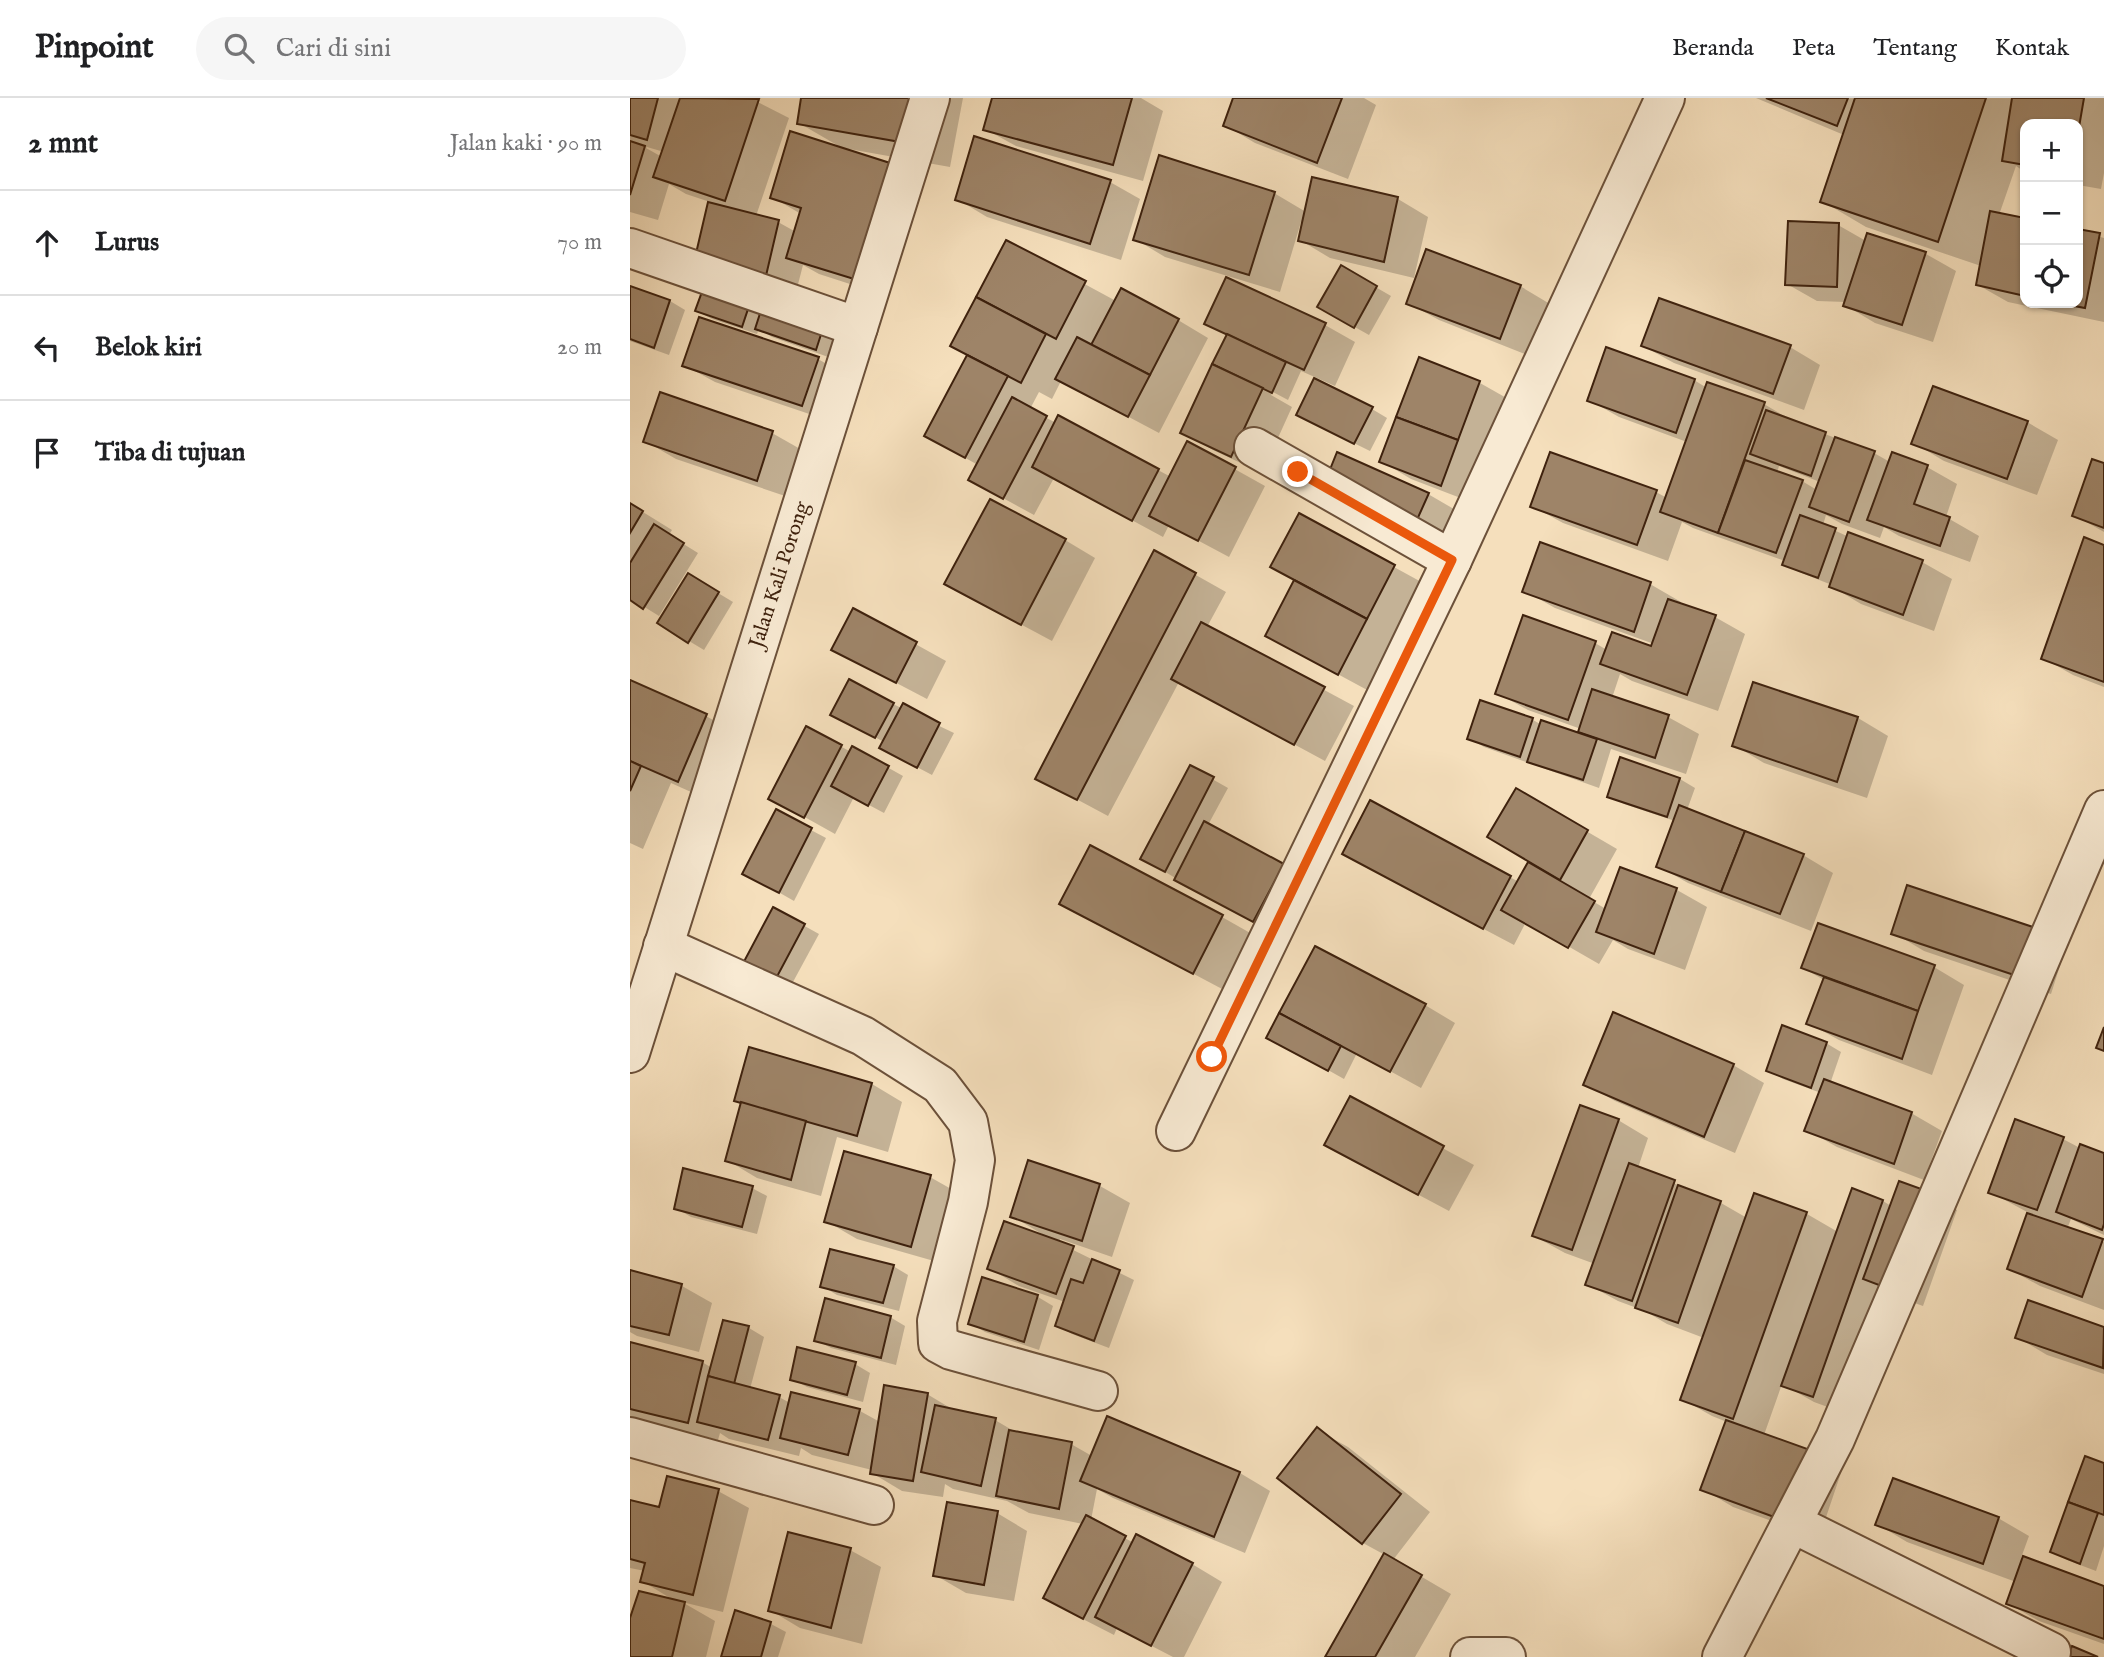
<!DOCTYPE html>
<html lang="id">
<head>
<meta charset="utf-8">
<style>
	:root { --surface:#fff; --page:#f6f6f6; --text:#202124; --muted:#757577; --line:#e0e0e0 }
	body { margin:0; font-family:"IM FELL English",serif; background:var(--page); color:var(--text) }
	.controls { position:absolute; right:21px; top:21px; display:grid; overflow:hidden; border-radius:14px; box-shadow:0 2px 5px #0004 }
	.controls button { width:63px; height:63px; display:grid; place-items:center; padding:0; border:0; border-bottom:2px solid var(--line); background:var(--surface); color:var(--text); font:35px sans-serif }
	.stop { position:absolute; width:21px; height:21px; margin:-16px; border:5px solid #ea580c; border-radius:50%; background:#fff }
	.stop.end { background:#ea580c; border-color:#fff; box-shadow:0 2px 7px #0008 }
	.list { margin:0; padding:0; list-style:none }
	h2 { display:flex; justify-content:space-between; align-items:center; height:91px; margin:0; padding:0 28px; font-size:30px }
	h2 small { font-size:23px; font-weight:400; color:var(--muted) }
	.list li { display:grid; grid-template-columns:46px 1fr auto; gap:21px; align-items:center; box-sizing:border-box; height:105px; padding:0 28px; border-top:2px solid var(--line) }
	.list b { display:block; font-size:26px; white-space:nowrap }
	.list em { font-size:23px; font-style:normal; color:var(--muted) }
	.icon { flex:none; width:38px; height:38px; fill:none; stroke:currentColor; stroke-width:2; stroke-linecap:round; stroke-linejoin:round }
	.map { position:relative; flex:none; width:1474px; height:1559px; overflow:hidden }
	header { display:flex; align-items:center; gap:42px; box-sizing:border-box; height:98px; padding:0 35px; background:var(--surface); border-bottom:2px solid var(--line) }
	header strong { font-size:33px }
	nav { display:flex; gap:38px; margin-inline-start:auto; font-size:24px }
	.search { width:490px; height:63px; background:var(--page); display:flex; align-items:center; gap:18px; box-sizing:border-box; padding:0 24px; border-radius:38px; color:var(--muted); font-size:26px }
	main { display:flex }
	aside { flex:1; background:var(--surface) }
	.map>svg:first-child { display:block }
	.shadow { fill:#0003; fill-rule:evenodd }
	.building { fill:#9e8468; stroke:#3f220e; stroke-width:2 }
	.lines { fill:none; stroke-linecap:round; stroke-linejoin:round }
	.minor-casing { stroke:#6c513a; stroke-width:42 }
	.minor { stroke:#f8ead3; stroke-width:38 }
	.route { stroke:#ea580c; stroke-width:9 }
	.labels { text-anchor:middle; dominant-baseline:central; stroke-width:5; stroke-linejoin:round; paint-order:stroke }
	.street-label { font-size:21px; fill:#3f220e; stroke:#f8ead3 }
</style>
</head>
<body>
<header>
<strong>Pinpoint</strong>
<div class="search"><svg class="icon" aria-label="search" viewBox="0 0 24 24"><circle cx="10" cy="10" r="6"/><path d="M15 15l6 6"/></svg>Cari di sini</div>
<nav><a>Beranda</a><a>Peta</a><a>Tentang</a><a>Kontak</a></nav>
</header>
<main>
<aside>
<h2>2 mnt<small>Jalan kaki · 90 m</small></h2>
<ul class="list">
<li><svg class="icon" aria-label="ahead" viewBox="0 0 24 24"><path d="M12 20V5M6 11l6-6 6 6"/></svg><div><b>Lurus</b></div><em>70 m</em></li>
<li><svg class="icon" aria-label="left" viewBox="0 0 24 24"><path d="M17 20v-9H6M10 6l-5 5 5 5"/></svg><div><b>Belok kiri</b></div><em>20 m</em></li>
<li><svg class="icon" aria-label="arrive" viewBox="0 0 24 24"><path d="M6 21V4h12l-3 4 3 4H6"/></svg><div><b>Tiba di tujuan</b></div></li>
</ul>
</aside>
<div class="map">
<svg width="1474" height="1559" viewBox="0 0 1474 1559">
	<rect width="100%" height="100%" fill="#f5dfbc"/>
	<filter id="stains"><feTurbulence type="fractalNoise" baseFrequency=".00286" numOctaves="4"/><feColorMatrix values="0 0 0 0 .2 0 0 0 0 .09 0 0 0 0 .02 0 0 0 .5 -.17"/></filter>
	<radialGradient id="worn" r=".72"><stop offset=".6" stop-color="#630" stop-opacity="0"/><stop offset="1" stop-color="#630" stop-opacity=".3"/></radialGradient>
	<g class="shadow">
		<path d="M0,0H120L159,20L126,118L148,124L166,134L171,116L142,99L212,50L169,25L173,0H333L320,69L219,51L254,197L189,176L173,167L165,198L66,163L80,104L56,96L39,86L28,122L0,114ZM17,49L34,54L32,59L16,50Z"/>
		<path d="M363,0H511L533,13L513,83L386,48L355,31Z"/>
		<path d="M605,0H734L746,7L718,81L625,45L595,27Z"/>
		<path d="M1126,0H1474V75L1471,91L1448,87V26H1395V74L1386,68L1369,117L1395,122V205H1448V133L1474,140V224L1378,204L1348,187L1351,168L1236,129L1192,103L1214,37Z"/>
		<path d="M480,84L510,101L491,162L357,119L327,101Z"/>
		<path d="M644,95L676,114L768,101L798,119L784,180L700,160L670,142L674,125L671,124L650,194L535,159L505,141Z"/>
		<path d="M1208,127L1236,143L1238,137L1296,156L1326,173L1303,244L1245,225L1215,207L1216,204L1187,203L1157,186Z"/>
		<path d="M377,144L486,203L548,222L578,240L529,335L431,283L422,301L409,294L400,311L426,325L429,319L541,379L558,345L635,388L599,459L539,427L533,439L424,380L404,417L371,399L348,367L296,338L339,256L323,247Z"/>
		<path d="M711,169L761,198L739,237L689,209Z"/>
		<path d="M78,182L209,235L201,260L142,239L129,231L127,236L82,221L67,213Z"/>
		<path d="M890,188L920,206L900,258L809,222L778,205Z"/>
		<path d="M0,190L40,203L55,212L39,257L0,243Z"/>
		<path d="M576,225L695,227L725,244L705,288L671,273L658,302L643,294L641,297L662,309L632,375L583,352L552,334L598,238Z"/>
		<path d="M1013,248L1160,249L1190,267L1174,312L1044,265Z"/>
		<path d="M188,261L219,279L203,324L85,284L54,267Z"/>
		<path d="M790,262L850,285L880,302L841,404L781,381L751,363Z"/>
		<path d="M1064,282L1077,290L1079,286L1134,306L1164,324L1244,355L1260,364L1297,369L1327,386L1316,419L1349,438L1340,464L1269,438L1254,429L1250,440L1212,426L1196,417L1193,427L1219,439L1292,464L1322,481L1304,533L1231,506L1201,488L1202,487L1169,474L1154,466L1155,463L1063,430L1052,424L1038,463L933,425L902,408L921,356L1026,394L1037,400L1057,344L989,319L959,302ZM1149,368L1190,384L1187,392L1172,383L1147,375Z"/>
		<path d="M742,311L757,320L740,353L683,325Z"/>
		<path d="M1397,324L1428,342L1407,397L1314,363L1284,345Z"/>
		<path d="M142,335L172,352L158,399L46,361L15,343Z"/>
		<path d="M1474,367V434L1444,417Z"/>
		<path d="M798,396L829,414L817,440L727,401Z"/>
		<path d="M0,406L42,432L39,437L68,455L29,518L0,500Z"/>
		<path d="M669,417L795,486L739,593L637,538L666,482Z"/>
		<path d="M435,442L465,460L422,543L347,503Z"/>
		<path d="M911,446L1020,486L1051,504L1050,506L1085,519L1115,536L1088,613L1002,583L990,576L982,600L1038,619L1069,636L1056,676L981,651L969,690L854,649L839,640L851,605L903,622L912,627L956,639L951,631L898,612L867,595L965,545L977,552L1022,551L1024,546L925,510L895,493Z"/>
		<path d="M1474,448V589L1443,577L1413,560Z"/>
		<path d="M525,454L596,494L577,529L724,608L695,663L549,584L478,718L407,680Z"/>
		<path d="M73,486L103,504L74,552L59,543Z"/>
		<path d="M224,512L316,563L297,601L234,568Z"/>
		<path d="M0,584L76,618L120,643L92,708L41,685L13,751L0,745Z"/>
		<path d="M263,606L324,635L302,677L266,658L254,644L217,624Z"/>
		<path d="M1228,620L1258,638L1237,700L1134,665L1104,647Z"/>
		<path d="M177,630L221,654L223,650L273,678L254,715L224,699L205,736L171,717Z"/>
		<path d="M991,662L1050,681L1065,690L1057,712L1173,757L1203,775L1181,833L1058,785L1028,768L1045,723L994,706L979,698Z"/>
		<path d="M561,669L598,690L578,727L653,767L654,840L577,799L527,769Z"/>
		<path d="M886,692L987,751L959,801L976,811L991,771L1047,792L1077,809L1055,872L998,851L983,842L969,866L896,824L884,847L744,773L741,705L889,784L901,763Z"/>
		<path d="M147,714L196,740L164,803L115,775Z"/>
		<path d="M144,811L189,836L157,895L113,870Z"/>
		<path d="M592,819L622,836L594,892L462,822Z"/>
		<path d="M1264,835L1436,849L1421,896L1294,853Z"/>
		<path d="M1304,869L1334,887L1302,977L1209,942L1178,925L1194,882L1173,870Z"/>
		<path d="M795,907L825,925L791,990L727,955L714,981L639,939L651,916Z"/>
		<path d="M984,917L1103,967L1134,985L1105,1055L985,1003L955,986Z"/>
		<path d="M1196,945L1211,954L1200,986L1281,1015L1312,1033L1294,1082L1207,1049L1177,1032L1191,995L1153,981L1138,972Z"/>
		<path d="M120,952L242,986L272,1004L258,1054L207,1039L191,1098L127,1080L97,1062L112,1006Z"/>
		<path d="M721,1001L844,1067L819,1113L727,1064Z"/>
		<path d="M988,1022L1018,1040L1008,1070L1091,1105L1117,1120L1125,1097L1177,1116L1208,1134L1253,1103L1261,1108L1297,1094L1327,1112L1293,1208L1265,1198L1214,1315L1184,1304L1152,1286L1134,1337L1182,1355L1212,1372L1189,1440L1103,1409L1073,1391L1097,1324L1082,1318L1052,1301L1074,1240L1037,1226L1015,1213L988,1203L957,1186L965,1166L935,1155L904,1138Z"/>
		<path d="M1433,1041L1450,1050L1474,1057V1137L1441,1121L1437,1131L1474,1144V1212L1410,1188L1379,1171L1399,1115L1360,1094Z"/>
		<path d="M400,1064L470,1088L500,1105L482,1159L430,1141L429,1145L504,1182L479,1250L442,1236L427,1228L435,1204L389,1188L359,1170L417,1139L382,1118Z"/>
		<path d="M300,1079L330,1096L311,1165L227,1141L196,1123Z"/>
		<path d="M122,1090L137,1098L127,1136L61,1119L46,1110Z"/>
		<path d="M263,1168L278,1177L269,1213L207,1197L192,1188Z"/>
		<path d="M0,1174L52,1188L82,1205L69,1254L7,1238L0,1234Z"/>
		<path d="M354,1181L408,1199L423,1208L409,1252L355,1234L340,1225Z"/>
		<path d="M1399,1205L1474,1231V1276L1417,1257L1387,1239Z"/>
		<path d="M260,1219L275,1228L266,1267L201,1250L186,1242Z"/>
		<path d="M94,1224L119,1230L134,1239L120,1291L149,1299L160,1305L162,1296L230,1313L250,1324L297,1296L327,1314L365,1322L389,1336L441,1346L462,1358L478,1320L610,1375L640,1393L615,1455L483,1400L467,1391L461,1422L504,1445L562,1466L592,1484L554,1559H543L487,1530L484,1537L445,1517L453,1426L399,1415L377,1403L323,1391L315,1386L313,1399L272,1393L242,1375V1372L182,1357L171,1350L169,1358L99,1341L90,1335L88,1342L0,1319V1246L72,1264L82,1270Z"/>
		<path d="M225,1266L240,1275L233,1304L177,1289L162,1281Z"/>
		<path d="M687,1332L718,1349L800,1414L763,1462L821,1496L785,1559H697L755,1457L733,1445L650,1379Z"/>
		<path d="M1456,1360L1474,1367V1448L1466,1473L1437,1462L1422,1454Z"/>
		<path d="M88,1393L119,1410L93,1514L52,1504L85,1523L76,1559H0V1521L45,1503L12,1483L15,1473L0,1470V1404L30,1411Z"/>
		<path d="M367,1415L397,1433L384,1503L336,1495L305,1477Z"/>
		<path d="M1368,1420L1399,1438L1391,1460L1474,1490V1546L1409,1523L1379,1506L1386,1484L1277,1444L1247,1426Z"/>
		<path d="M220,1452L251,1469L232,1546L170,1530L140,1512Z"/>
		<path d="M107,1514L141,1526L156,1534L148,1559H93Z"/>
	</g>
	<g class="building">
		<path d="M0,0H28L17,42L0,37Z"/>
		<path d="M50,0L129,1L95,103L23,79Z"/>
		<path d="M171,0H284L276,45L167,26Z"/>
		<path d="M362,0H502L483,67L353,32Z"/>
		<path d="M603,0H712L687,65L593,28Z"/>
		<path d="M1136,0H1218L1207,28Z"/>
		<path d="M1225,0H1356L1308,144L1190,104Z"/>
		<path d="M1382,0H1454L1448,35V26H1395V67L1372,63Z"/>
		<path d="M160,33L260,65L224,181L156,160L171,110L140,100Z"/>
		<path d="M344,38L481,82L460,146L325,102Z"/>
		<path d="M0,43L15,48L0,97Z"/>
		<path d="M529,57L645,94L619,177L503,142Z"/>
		<path d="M682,79L768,99L754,164L668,143Z"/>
		<path d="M78,104L149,122L135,182L64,164Z"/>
		<path d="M1360,113L1395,120V198L1346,187Z"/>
		<path d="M1158,123L1209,125L1207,189L1155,187Z"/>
		<path d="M1448,131L1470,135L1455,210L1428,205H1448Z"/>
		<path d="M1237,135L1296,154L1272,227L1213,208Z"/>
		<path d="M376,142L456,183L426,241L346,199Z"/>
		<path d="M796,151L891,187L870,241L776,206Z"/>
		<path d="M711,167L747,188L724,230L687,209Z"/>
		<path d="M596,179L696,225L674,272L574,226Z"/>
		<path d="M77,180L123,196L112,229L65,213Z"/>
		<path d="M0,188L40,202L24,250L0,241Z"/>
		<path d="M491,190L549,221L520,277L461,247Z"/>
		<path d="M346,199L416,236L391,285L320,248Z"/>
		<path d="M1029,200L1161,247L1143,296L1011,248Z"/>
		<path d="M134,203L195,224L186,252L125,231Z"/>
		<path d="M69,219L189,259L172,308L52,268Z"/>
		<path d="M597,236L656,264L642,295L582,266Z"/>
		<path d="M447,239L520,277L498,319L425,281Z"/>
		<path d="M976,249L1065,281L1046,335L957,303Z"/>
		<path d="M337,257L378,278L335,360L294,338Z"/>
		<path d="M789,259L850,283L828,342L766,319Z"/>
		<path d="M582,266L633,290L601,359L550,335Z"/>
		<path d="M684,280L743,309L724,346L666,317Z"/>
		<path d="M1077,284L1135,304L1088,435L1030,414Z"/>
		<path d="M1303,288L1398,323L1377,381L1281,346Z"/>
		<path d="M30,294L143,333L127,383L13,344Z"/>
		<path d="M382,299L417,318L373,401L338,382Z"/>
		<path d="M1136,312L1196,334L1181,378L1120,356Z"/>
		<path d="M428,317L529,371L502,423L402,369Z"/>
		<path d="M766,319L828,342L811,388L749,364Z"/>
		<path d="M1205,339L1245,353L1219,424L1179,409Z"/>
		<path d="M557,343L606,369L568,443L519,418Z"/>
		<path d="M707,354L799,395L786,424L695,384Z"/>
		<path d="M920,354L1027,392L1007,447L900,409Z"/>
		<path d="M1262,354L1298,367L1284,406L1320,419L1310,448L1237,422Z"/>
		<path d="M1462,361L1474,365V430L1442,418Z"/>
		<path d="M1115,362L1173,382L1146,455L1088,435Z"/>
		<path d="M360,401L436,441L391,527L314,486Z"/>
		<path d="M0,405L13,413L0,435Z"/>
		<path d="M669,415L765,467L737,521L640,469Z"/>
		<path d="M1170,417L1206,430L1188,480L1152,467Z"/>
		<path d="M24,426L54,445L13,511L0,502V465Z"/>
		<path d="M1218,434L1293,462L1273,517L1199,489Z"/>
		<path d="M1454,439L1474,447V584L1411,561Z"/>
		<path d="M910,444L1021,484L1004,534L892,494Z"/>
		<path d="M524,452L566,475L447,702L405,681Z"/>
		<path d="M58,475L89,494L58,545L27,525Z"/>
		<path d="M664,482L737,521L708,577L635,538Z"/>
		<path d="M1038,501L1086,517L1057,597L970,566L982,534L1021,548Z"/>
		<path d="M223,510L287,544L266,585L201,552Z"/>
		<path d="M893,517L966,543L938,622L865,596Z"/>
		<path d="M571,524L695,589L664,647L541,581Z"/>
		<path d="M219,581L264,605L245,640L200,617Z"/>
		<path d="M0,582L77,616L48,684L0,663Z"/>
		<path d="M1123,584L1228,619L1207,684L1102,648Z"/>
		<path d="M962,591L1039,617L1025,660L948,634Z"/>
		<path d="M850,602L903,620L890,659L837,641Z"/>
		<path d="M273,605L310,625L287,670L249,650Z"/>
		<path d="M911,622L967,641L953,682L897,664Z"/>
		<path d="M176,628L212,647L174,720L138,701Z"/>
		<path d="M222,648L259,668L238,708L201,688Z"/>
		<path d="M990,659L1050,680L1037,719L977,699Z"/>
		<path d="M0,663L11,668L0,693Z"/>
		<path d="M560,667L584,679L535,774L510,761Z"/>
		<path d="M886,690L958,732L930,782L857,739Z"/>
		<path d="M740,702L881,778L853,831L712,756Z"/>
		<path d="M1049,707L1115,733L1091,794L1026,769Z"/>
		<path d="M146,711L182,730L149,795L112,776Z"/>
		<path d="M574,723L654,766L623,824L544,782Z"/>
		<path d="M1115,733L1174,756L1150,816L1091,794Z"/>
		<path d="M460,747L593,817L563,876L429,806Z"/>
		<path d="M898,764L965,803L938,850L871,812Z"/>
		<path d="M990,769L1047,790L1024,856L966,834Z"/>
		<path d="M1277,787L1406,830L1390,879L1261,836Z"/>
		<path d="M143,809L175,826L142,888L110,871Z"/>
		<path d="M1188,825L1305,867L1288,913L1171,870Z"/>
		<path d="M685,848L796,906L760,974L649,915Z"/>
		<path d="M1194,879L1288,913L1272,961L1176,926Z"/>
		<path d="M983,914L1104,966L1074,1039L953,987Z"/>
		<path d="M649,915L711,948L698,973L636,940Z"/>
		<path d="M1152,927L1197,944L1181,990L1136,973Z"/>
		<path d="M1474,929V953L1466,950Z"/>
		<path d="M119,949L242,985L227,1038L104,1003Z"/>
		<path d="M1194,981L1282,1014L1264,1066L1174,1033Z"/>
		<path d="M720,998L814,1048L788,1097L694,1047Z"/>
		<path d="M111,1004L176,1023L161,1082L95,1063Z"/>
		<path d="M950,1007L989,1021L942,1152L902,1138Z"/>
		<path d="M1385,1021L1434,1039L1407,1112L1358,1095Z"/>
		<path d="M1450,1046L1474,1055V1126L1472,1132L1426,1114Z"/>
		<path d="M214,1053L301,1077L281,1149L194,1124Z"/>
		<path d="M398,1062L470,1086L452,1143L380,1119Z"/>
		<path d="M999,1065L1045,1082L1002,1203L955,1187Z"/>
		<path d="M53,1070L123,1088L112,1129L44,1111Z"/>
		<path d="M1269,1083L1297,1093L1262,1192L1233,1181Z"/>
		<path d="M1048,1087L1091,1103L1048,1225L1005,1210Z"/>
		<path d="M1222,1090L1253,1102L1183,1299L1151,1288Z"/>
		<path d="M1124,1095L1177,1114L1103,1321L1050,1302Z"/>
		<path d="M1397,1115L1473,1141L1452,1199L1377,1171Z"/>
		<path d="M374,1123L444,1148L426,1196L357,1171Z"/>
		<path d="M200,1151L264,1167L253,1205L190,1189Z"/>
		<path d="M462,1161L490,1172L464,1243L425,1228L441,1181L453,1185Z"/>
		<path d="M0,1172L52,1186L39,1237L0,1228Z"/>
		<path d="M352,1179L408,1197L394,1244L338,1226Z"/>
		<path d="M195,1200L261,1218L251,1260L184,1243Z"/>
		<path d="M1398,1202L1474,1229L1473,1270L1385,1240Z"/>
		<path d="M93,1222L119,1228L104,1286L78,1278Z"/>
		<path d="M0,1244L73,1263L58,1325L0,1311Z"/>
		<path d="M167,1249L226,1264L217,1297L160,1282Z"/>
		<path d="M78,1278L150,1297L138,1342L67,1324Z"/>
		<path d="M254,1287L298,1295L283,1383L240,1376Z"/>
		<path d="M161,1294L230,1311L218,1357L150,1340Z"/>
		<path d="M305,1307L366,1320L351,1388L291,1374Z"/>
		<path d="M477,1318L610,1374L584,1439L450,1383Z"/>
		<path d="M1096,1322L1183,1353L1158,1424L1070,1392Z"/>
		<path d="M687,1329L771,1396L732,1446L647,1380Z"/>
		<path d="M379,1332L442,1344L429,1411L366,1398Z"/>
		<path d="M1455,1358L1474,1365V1417L1438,1404Z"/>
		<path d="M37,1378L89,1391L63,1497L10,1484L15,1465L0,1461V1402L29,1409Z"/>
		<path d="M1263,1380L1369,1419L1353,1466L1245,1427Z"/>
		<path d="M317,1404L368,1413L354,1487L303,1478Z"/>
		<path d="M1438,1404L1468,1415L1450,1466L1420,1454Z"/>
		<path d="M456,1417L496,1438L453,1521L413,1500Z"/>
		<path d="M158,1434L221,1450L201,1530L138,1513Z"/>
		<path d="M506,1436L563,1465L521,1548L465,1519Z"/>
		<path d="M754,1455L792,1477L745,1559H695Z"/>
		<path d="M1393,1458L1474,1488V1541L1376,1506Z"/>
		<path d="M9,1493L55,1504L42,1559H0V1520Z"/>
		<path d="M105,1512L141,1524L131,1559H91Z"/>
		<path d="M1442,1548L1468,1559H1437Z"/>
	</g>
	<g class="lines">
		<g class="minor-casing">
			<g id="minor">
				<path d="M0,150L228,229"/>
				<path d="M624,349L822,462"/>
				<path d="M33,848L233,938L310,987L338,1024L345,1062L338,1104L307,1223L308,1245L321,1252L468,1293"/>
				<path d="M0,955L300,0"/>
				<path d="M546,1033L822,462L1035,0"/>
				<path d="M0,1339L244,1407"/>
				<path d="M1162,1425L1421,1554"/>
				<path d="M840,1559H876"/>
				<path d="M1092,1559L1205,1341L1474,712"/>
			</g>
		</g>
		<use href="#minor" class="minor"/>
	</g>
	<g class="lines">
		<path class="route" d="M582,959L822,462L668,374"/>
	</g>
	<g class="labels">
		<g class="street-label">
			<text transform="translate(150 477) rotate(-72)">Jalan Kali Porong</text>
		</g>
	</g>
	<rect width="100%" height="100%" filter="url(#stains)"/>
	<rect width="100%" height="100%" fill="url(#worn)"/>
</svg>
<div class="controls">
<button>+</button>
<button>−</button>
<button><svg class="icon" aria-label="locate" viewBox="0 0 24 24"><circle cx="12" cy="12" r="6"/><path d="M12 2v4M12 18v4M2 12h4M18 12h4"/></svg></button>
</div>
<div class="stop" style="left:582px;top:959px"></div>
<div class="stop end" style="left:668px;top:374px"></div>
</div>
</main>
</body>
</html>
